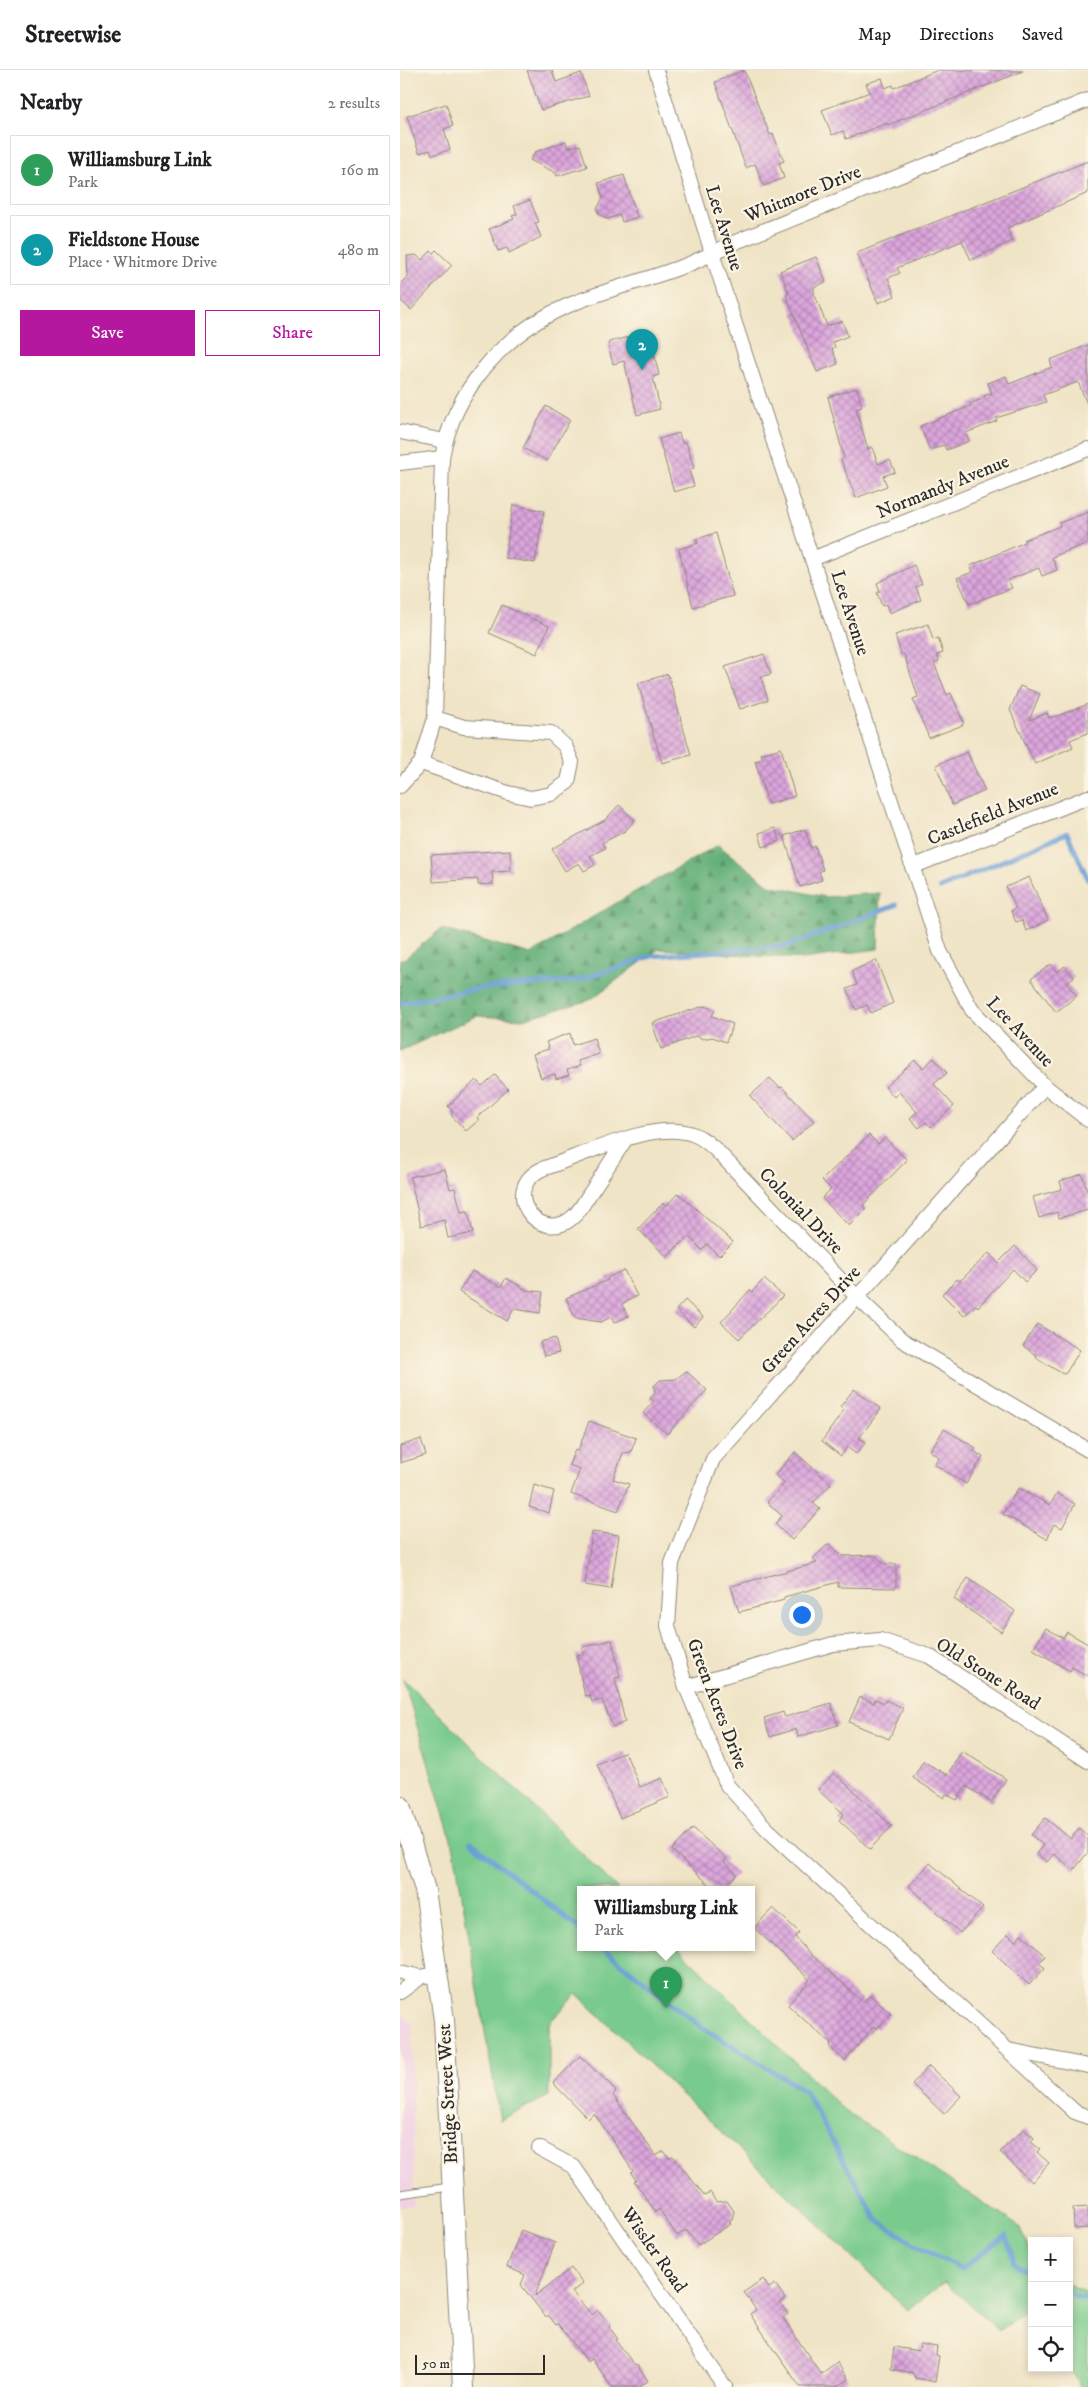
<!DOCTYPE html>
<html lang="en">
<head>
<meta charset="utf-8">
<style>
	:root { --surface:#fff; --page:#f2f2f2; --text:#202124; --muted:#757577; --line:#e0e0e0; --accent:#b5179e }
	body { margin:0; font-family:"IM FELL DW Pica",serif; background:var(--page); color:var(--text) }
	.controls { position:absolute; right:15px; bottom:15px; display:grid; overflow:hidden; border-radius:0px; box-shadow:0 2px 8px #0003 }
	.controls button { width:45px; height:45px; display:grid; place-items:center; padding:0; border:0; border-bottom:1px solid var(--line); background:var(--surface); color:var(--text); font:25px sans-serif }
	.scale { position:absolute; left:15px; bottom:12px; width:130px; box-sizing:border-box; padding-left:5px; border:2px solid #2b2b2b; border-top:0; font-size:14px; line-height:18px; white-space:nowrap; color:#2b2b2b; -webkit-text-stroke:4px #fcf5e5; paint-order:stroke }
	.you { position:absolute; left:401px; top:1544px; width:18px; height:18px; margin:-12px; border:4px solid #fff; border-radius:50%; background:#1a73e8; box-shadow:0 0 0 8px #1a73e833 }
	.badge { display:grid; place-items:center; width:32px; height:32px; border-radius:50%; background:var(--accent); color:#fff; font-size:16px; font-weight:700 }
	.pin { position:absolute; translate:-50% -41px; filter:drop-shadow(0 1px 2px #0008) }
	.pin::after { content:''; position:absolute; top:26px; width:18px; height:15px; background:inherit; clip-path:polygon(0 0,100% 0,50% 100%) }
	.popup { position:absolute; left:177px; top:1816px; width:178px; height:65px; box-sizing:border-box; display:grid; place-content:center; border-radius:0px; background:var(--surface); filter:drop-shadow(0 1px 4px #0005); font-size:16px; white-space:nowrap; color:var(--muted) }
	.popup b { font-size:19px; color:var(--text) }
	.popup::after { content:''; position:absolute; left:50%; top:100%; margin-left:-10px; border:10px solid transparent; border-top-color:var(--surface) }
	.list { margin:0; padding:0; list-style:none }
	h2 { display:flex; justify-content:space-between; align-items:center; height:65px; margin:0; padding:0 20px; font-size:21px }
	h2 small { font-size:16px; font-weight:400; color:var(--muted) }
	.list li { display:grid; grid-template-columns:32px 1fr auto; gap:15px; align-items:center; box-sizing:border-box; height:70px; margin:0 10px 10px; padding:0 10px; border:1px solid var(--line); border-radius:0px }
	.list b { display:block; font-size:19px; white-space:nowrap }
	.list p { margin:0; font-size:16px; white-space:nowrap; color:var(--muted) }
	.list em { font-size:16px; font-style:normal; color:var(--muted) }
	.actions { display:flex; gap:10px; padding:15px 20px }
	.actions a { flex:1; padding:11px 0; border:1px solid var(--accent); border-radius:0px; text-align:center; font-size:18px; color:var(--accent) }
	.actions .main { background:var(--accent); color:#fff }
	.icon { flex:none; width:28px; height:28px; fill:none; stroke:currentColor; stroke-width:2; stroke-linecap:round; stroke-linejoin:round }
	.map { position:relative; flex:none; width:688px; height:2317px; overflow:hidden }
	header { display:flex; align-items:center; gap:30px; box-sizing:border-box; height:70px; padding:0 25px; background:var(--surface); border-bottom:1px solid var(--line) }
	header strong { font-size:24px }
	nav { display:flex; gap:28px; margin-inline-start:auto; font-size:18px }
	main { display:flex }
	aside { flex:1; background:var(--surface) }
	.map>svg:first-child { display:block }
	.built { fill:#f0d0e4 }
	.forest { fill:url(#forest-firs); stroke:#466d52 }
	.park { fill:#79cb8d; stroke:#527b5c }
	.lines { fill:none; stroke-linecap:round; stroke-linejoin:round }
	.stream { stroke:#669dd4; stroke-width:5 }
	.building { fill:url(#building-cross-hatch) }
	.service-casing { stroke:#8e8878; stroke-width:9 }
	.minor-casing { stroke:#8e8878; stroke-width:16 }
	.secondary-casing { stroke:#8e8878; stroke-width:22 }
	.service { stroke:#fff; stroke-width:7 }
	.minor { stroke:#fff; stroke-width:14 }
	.secondary { stroke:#fff; stroke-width:20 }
	.labels { text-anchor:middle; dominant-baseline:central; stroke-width:4.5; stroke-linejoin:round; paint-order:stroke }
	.street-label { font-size:19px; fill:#2b2b2b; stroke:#fcf5e5 }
</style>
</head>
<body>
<header>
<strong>Streetwise</strong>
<nav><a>Map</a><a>Directions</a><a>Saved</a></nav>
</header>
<main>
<aside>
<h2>Nearby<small>2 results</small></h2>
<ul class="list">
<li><span class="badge" style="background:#2e9e5b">1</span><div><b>Williamsburg Link</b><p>Park</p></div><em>160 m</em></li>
<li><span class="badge" style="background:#0f9aa8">2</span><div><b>Fieldstone House</b><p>Place · Whitmore Drive</p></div><em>480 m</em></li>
</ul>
<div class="actions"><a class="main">Save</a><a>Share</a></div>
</aside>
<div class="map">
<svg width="688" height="2317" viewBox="0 0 688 2317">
	<defs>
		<pattern id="forest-firs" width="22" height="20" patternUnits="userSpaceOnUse" patternTransform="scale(1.25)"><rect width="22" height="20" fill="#62af78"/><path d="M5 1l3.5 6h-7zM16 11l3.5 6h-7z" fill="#518f63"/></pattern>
		<pattern id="building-cross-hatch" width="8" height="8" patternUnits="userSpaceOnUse" patternTransform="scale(1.25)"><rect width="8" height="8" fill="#dca6dd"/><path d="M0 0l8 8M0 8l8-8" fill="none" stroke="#b387b3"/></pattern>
	</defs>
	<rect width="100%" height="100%" fill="#fcf5e5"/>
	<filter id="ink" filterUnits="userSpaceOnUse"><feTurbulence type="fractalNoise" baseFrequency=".02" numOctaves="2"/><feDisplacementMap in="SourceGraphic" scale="10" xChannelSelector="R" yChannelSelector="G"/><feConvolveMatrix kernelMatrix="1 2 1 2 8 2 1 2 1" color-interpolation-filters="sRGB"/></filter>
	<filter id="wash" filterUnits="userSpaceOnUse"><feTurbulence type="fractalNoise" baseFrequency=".0096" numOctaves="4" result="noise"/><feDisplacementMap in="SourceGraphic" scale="20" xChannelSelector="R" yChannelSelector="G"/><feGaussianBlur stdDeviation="1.12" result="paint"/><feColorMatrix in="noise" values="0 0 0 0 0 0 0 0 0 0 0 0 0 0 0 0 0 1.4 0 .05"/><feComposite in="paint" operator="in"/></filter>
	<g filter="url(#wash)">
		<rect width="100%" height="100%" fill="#f0e4c6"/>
		<path class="built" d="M0,1943H3L12,1954L14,2136L0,2137Z"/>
		<path class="forest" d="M318,775L369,815L425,827L480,823L478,879L403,889L259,879L190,930L123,949L77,946L0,981V889H4L41,859L131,884L233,823Z"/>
		<g class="park">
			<path d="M3,1609L218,1819H181V1877H277L445,2041L621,2158L632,2186V2248L627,2241L599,2261L545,2212L508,2240L177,1924L149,1953V2026L100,2050L54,1779Z"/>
			<path d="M669,2214L688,2224V2317H681L668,2298Z"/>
		</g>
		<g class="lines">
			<g class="stream">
				<path d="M540,818L667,763L688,809"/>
				<path d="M0,933L83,918L176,911L252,886L387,876L496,835"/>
				<path d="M71,1772L181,1860"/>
				<path d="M201,1877L300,1956L405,2021L476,2149L519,2177L562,2199L606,2165L614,2193L632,2203"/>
				<path d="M669,2223L677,2228H688"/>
			</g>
		</g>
		<g id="blocks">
			<g class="building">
				<path d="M127,0H152L156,12L181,3L189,26L141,40Z"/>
				<path d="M344,0L370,65L373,64L384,91L379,93L384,108L364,116L355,94L346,98L315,12Z"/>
				<path d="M538,0L623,1L488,55L487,53L446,69L443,61L432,65L422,40L470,22L466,14L482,8L485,18L493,15L494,18Z"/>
				<path d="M46,34L53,56L44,59L50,80L32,85L30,80L19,83L7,46Z"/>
				<path d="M166,71L168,78L180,75L187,97L157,106L156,103L130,90L135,82Z"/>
				<path d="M688,91V123L607,158L612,171L571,190L562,171L497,198L500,203L488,208L495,226L478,233L457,183Z"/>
				<path d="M224,105L237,147L222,152L220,145L207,149L199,144L197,139L203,128L198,113Z"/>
				<path d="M130,130L139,152L135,153L141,167L109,183L107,178L98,181L89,159L114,149L112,146L117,144L114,136Z"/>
				<path d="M36,180L52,195L11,240L0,230V214L8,206L7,186L16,185L22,190L31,181L33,183Z"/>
				<path d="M416,187L426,212L414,217V223L427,256L442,251L448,266L433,272L435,277L432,279L438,294L417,302L386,225L389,223L380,201Z"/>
				<path d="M238,265L239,269L250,266L259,305L253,307L260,339L237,345L224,291L213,294L208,276L209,272Z"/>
				<path d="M688,275V336L678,312L643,325L646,332L596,348L597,351L566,363L569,371L546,380L544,375L530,380L520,356L571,336L570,334L584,328V326L592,323L588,313L606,306L609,314L652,297L650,290Z"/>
				<path d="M457,318L462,337L456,339L468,379L472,377L478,394L490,390L495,402L483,406L487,416L456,428L441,390L444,388L428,327Z"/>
				<path d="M146,336L170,350L147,391L123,378Z"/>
				<path d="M279,363L282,373L286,372L294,398L289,400L294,416L274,422L259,369Z"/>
				<path d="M113,435L144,441L135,493L105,488Z"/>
				<path d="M688,442V473L652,487L657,500L642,506L639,498L608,510L612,518L569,534L557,508L573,502L570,496L625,472L624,470L660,456L659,453Z"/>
				<path d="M316,463L333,526L293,537L279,479L298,473L296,469Z"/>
				<path d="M514,495L522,514L516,517L521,530L489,543L486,534L482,536L477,523L480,521L477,513Z"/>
				<path d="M102,535L149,556L137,584L89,563Z"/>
				<path d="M528,554L533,570L538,568L543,583L537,585L539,591L534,593L547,625L551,623L563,651V655L529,668L513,629L518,627L504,584H501L495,565Z"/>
				<path d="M364,584L371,604L361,607L368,630L340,639L325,597Z"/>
				<path d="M268,604L291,685L262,693L238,613Z"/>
				<path d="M620,616L640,624L629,650L647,643L649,648L660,645L688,634V663L670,670L673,677L635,694L610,640Z"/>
				<path d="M381,678L395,726L368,734L355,691L363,689L361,684Z"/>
				<path d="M567,682L585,721L552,735L536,695Z"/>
				<path d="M219,735L235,750L225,761L202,773L205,778L190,786L195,795L184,801L179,793L165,801L152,779L205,750Z"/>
				<path d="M375,758L380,771L363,777L359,763Z"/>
				<path d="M405,759L411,778L415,776L423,800L419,802L422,810L400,817L384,766Z"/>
				<path d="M110,780L111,801L92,802L93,814L78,815V809L33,812L31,785Z"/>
				<path d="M629,807L648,850L626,861L622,850L616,852L611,841L616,838L606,817Z"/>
				<path d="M476,890L493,933L471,943L467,935L456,940L447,919L457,915L452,901Z"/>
				<path d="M651,894L657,902L665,896L674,907L666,913L677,926L656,942L631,909Z"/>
				<path d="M304,936L315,940L312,946L333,954L326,972L312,967L303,969L296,966L261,979L252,953Z"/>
				<path d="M170,963L173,975L194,968L199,984L178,991L180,996L167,1000L169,1005L156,1009L155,1004L141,1008L133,984L149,979L146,972Z"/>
				<path d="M534,988L547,1003L534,1014L554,1036L531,1057L526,1052L519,1058L510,1048L517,1042L499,1022L494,1027L485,1017L515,990L523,998Z"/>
				<path d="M95,1005L108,1019L77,1048L79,1050L66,1061L51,1045L53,1042L48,1036L76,1010L82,1016Z"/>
				<path d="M370,1008L380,1018L382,1017L414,1051L392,1071L350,1026Z"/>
				<path d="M469,1065L478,1074L485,1068L507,1090L463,1135L466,1139L449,1156L422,1128L431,1119L422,1110Z"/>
				<path d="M45,1099L50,1119L55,1118L61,1142L68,1141L73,1163L48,1168L44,1150L21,1156L10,1107Z"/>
				<path d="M682,1104L688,1124V1140L659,1148L657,1142L639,1148L633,1127L662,1119L660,1111Z"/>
				<path d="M278,1123L333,1172L319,1186L307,1174L302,1180L288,1166L267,1187L238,1159L263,1133L266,1136Z"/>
				<path d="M615,1176L637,1200L625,1212L613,1199L578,1237L576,1235L564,1246L542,1224L557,1209L560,1211L589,1183L598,1193Z"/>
				<path d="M224,1200L237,1226L222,1234L228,1246L214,1253L211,1247L201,1252L175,1248L166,1228L208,1210L207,1208Z"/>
				<path d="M72,1201L101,1217L106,1208L126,1220L143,1222L140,1243L114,1239L107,1251L59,1222Z"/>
				<path d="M364,1209L383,1226L339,1269L321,1252L350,1220L352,1222Z"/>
				<path d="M285,1230L303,1247L294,1257L276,1240Z"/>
				<path d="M637,1254L680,1280L666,1303L663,1304L636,1288L637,1286L623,1276Z"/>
				<path d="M155,1268L159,1283L144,1286L140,1272Z"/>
				<path d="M286,1301L307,1320L267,1364L243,1343L254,1331L250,1328L255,1323L254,1316L260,1310L276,1309Z"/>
				<path d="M454,1319L481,1339L459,1368L466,1372L456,1384L447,1377L441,1386L422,1371L444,1340L440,1337Z"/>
				<path d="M189,1351L236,1368L231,1382L223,1383L213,1409L229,1414L218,1441L171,1424L180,1399L169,1395L175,1380L178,1381Z"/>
				<path d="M544,1359L576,1378L574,1381L583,1387L566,1414L534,1394L539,1387L530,1381Z"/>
				<path d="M21,1369L26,1385L0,1393V1376Z"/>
				<path d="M395,1382L431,1414L413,1433L420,1439L392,1470L375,1454L382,1446L367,1432L385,1413L375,1405Z"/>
				<path d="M134,1415L154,1421L149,1443L129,1437Z"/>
				<path d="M618,1418L650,1435L657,1423L675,1434L662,1458L654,1454L647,1469L603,1444Z"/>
				<path d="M192,1462L219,1465L211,1519L185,1515Z"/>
				<path d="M429,1473L442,1486L475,1485L484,1494H496V1518L438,1517V1512L384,1527V1530L339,1542L331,1516L417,1493L413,1489Z"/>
				<path d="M568,1508L615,1541L601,1562L554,1529Z"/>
				<path d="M646,1558L663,1568L667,1562L688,1574V1606L672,1597L670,1601L633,1579Z"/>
				<path d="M212,1570L220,1607L215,1608L225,1652L213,1657L202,1630L192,1632L190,1625L185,1626L176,1585L183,1584L182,1577Z"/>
				<path d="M460,1627L474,1633L475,1629L484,1633L486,1630L503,1638L489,1669L449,1652Z"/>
				<path d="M431,1633L438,1655L398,1667L396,1659L370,1667L364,1648L383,1642L385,1647Z"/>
				<path d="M562,1681L606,1709L591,1732L566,1716L557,1730L546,1724L544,1728L513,1708L523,1691L547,1705Z"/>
				<path d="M225,1682L240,1717L262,1708L270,1727L220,1748L197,1694Z"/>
				<path d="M434,1703L492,1756L470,1779L439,1750L444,1744L418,1720Z"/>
				<path d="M645,1748L671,1769L679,1758L688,1766V1782L674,1800L654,1784L647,1792L636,1784L643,1775L631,1765Z"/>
				<path d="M293,1758L327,1789L324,1792L337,1804L323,1819H314L272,1780Z"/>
				<path d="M530,1793L583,1838L560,1863L509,1816Z"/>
				<path d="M373,1838L399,1862L395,1867L408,1882L463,1932L470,1925L491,1944L477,1959L474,1956L445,1991L429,1976L431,1974L388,1935L410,1910L354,1858Z"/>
				<path d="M608,1864L615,1871L621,1864L645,1886L639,1893L645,1898L629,1915L592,1881Z"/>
				<path d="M180,1986L211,2015L216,2022L213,2025L256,2086L264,2081L269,2088L273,2086L305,2126L310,2122L316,2132L327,2131L334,2141L332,2149L329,2151L331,2154L298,2175L286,2160L277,2166L259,2139L256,2142L234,2111L236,2110L231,2103L233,2101L194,2043L188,2049L153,2013Z"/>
				<path d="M529,1996L561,2026L544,2044L512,2014Z"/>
				<path d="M624,2059L634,2068L631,2072L640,2079L637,2082L649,2093L632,2112L600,2082Z"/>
				<path d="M688,2137V2158L674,2159L673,2138Z"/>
				<path d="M121,2160L155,2173L135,2226L171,2198L183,2213L172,2222L192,2245L198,2240L211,2256L209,2257L218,2269L216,2270L235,2296L237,2295L248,2311L239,2317H212L192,2289L188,2292L158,2254L156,2255L149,2246H145L121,2215L125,2205L107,2197Z"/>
				<path d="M363,2209L369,2218L375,2214L386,2229L380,2233L388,2244L383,2248L421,2304L437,2292L448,2309L436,2317H400L350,2244L356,2240L344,2222Z"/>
				<path d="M520,2274L537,2277L536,2285L539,2286L535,2312L515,2308L513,2303L491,2299L494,2277L519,2281Z"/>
			</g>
		</g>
	</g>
	<g filter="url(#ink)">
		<use href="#blocks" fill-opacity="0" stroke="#8e8878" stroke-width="1"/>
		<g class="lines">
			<g class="service-casing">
				<path id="service" d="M0,2124L50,2117"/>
			</g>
			<g class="minor-casing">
				<g id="minor">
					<path d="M256,0L312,183L540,881L572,940L645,1016L688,1050"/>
					<path d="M0,362L45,371"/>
					<path d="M0,393L42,388"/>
					<path d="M412,489L688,379"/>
					<path d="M21,693L108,723L131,728L151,724L168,712L172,692L165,676L151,663L64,657L35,648"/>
					<path d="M0,716L21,693L35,648L42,388C53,321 105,262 167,236C206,219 249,210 289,194C304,188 319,180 333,173L688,30"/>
					<path d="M512,797L688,727"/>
					<path d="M645,1016L313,1389L272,1493L268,1556L286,1617L327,1715L366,1758L675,2042L688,2047"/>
					<path d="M225,1070C213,1088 201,1107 189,1125C184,1132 180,1141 173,1147C140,1177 98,1120 142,1099C182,1086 255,1048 295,1065C305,1069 313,1077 320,1084L457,1227L502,1270L688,1380"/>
					<path d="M286,1617L433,1574L480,1570L529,1586L688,1691"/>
					<path d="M0,1902L21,1907L38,1903"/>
					<path d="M0,1922L21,1907"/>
					<path d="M608,1980L688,1996"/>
					<path d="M139,2078L174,2097L325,2317"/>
				</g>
			</g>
			<g class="secondary-casing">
				<path id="secondary" d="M0,1736L25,1820L44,1950L63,2317"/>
			</g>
			<use href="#service" class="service"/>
			<use href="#minor" class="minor"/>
			<use href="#secondary" class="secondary"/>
		</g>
	</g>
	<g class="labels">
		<g class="street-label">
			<text transform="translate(403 124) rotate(-22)">Whitmore Drive</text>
			<text transform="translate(324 158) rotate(73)">Lee Avenue</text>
			<text transform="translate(543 417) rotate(-22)">Normandy Avenue</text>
			<text transform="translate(450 543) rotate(72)">Lee Avenue</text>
			<text transform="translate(593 744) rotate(-22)">Castlefield Avenue</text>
			<text transform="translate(620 962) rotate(47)">Lee Avenue</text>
			<text transform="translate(401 1141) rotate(46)">Colonial Drive</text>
			<text transform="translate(411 1250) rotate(-48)">Green Acres Drive</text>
			<text transform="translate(588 1604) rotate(32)">Old Stone Road</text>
			<text transform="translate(317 1634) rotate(69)">Green Acres Drive</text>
			<text transform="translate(48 2024) rotate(-93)">Bridge Street West</text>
			<text transform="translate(254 2180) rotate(55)">Wissler Road</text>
		</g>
	</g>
</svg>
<div class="controls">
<button>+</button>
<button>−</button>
<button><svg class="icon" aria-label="locate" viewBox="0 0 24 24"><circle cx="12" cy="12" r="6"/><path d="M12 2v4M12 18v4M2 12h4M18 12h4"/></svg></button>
</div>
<div class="scale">50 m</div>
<div class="you"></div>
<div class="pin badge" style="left:266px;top:1938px;background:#2e9e5b">1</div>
<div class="popup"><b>Williamsburg Link</b>Park</div>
<div class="pin badge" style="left:242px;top:300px;background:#0f9aa8">2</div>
</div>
</main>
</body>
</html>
